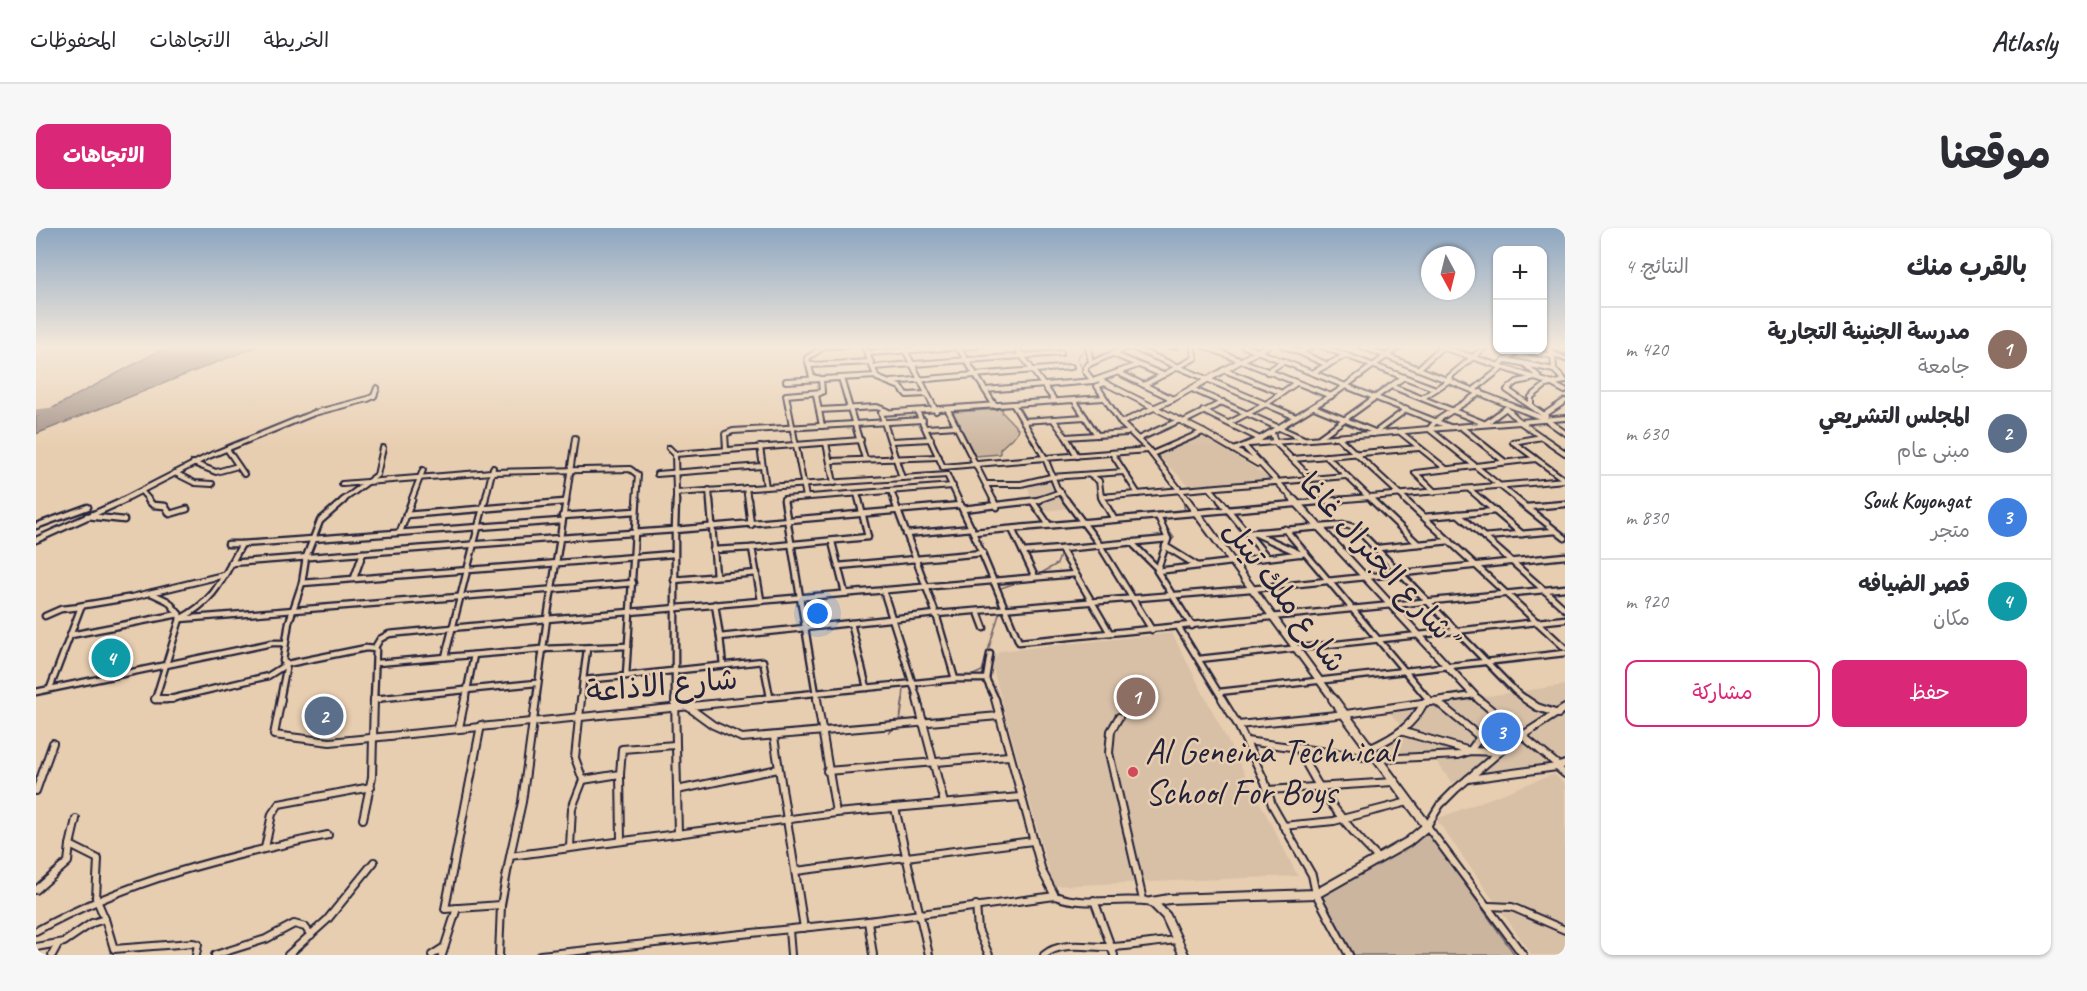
<!DOCTYPE html>
<html lang="ar">
<head>
<meta charset="utf-8">
<style>
	:root { --surface:#fff; --page:#f7f7f7; --text:#2b2b33; --muted:#7c7c81; --line:#e1e1e2; --accent:#db2777 }
	body { margin:0; font-family:Caveat,"Playpen Sans Arabic",sans-serif; background:var(--page); color:var(--text); direction:rtl }
	.controls { position:absolute; right:18px; top:18px; display:grid; overflow:hidden; border-radius:12px; box-shadow:0 2px 4px #0004 }
	.controls button { width:54px; height:54px; display:grid; place-items:center; padding:0; border:0; border-bottom:2px solid var(--line); background:var(--surface); color:var(--text); font:30px sans-serif }
	.compass { position:absolute; left:1385px; top:18px; width:54px; height:54px; border-radius:50%; background:var(--surface); box-shadow:0 2px 4px #0004; rotate:173deg }
	.you { position:absolute; left:782px; top:386px; width:21px; height:21px; margin:-15px; border:4px solid #fff; border-radius:50%; background:#1a73e8; box-shadow:0 0 0 9px #1a73e833 }
	.badge { display:grid; place-items:center; width:39px; height:39px; border-radius:50%; background:var(--accent); color:#fff; font-size:20px; font-weight:700 }
	.pin { position:absolute; translate:-50% -50%; border:3px solid #fff; box-shadow:0 2px 6px #0006 }
	.list { margin:0; padding:0; list-style:none }
	h2 { display:flex; justify-content:space-between; align-items:center; height:78px; margin:0; padding:0 24px; font-size:26px }
	h2 small { font-size:20px; font-weight:400; color:var(--muted) }
	.list li { display:grid; grid-template-columns:39px 1fr auto; gap:18px; align-items:center; box-sizing:border-box; height:84px; padding:0 24px; border-top:2px solid var(--line) }
	.list b { display:block; font-size:22px; white-space:nowrap }
	.list p { margin:0; font-size:20px; white-space:nowrap; color:var(--muted) }
	.list em { font-size:20px; font-style:normal; color:var(--muted) }
	.actions { display:flex; gap:12px; padding:18px 24px }
	.actions a { flex:1; padding:14px 0; border:2px solid var(--accent); border-radius:12px; text-align:center; font-size:21px; color:var(--accent) }
	.actions .main { background:var(--accent); color:#fff }
	.map { position:relative; flex:none; width:1529px; height:727px; overflow:hidden; direction:ltr; border-radius:12px }
	header { display:flex; align-items:center; gap:36px; box-sizing:border-box; height:84px; padding:0 30px; background:var(--surface); border-bottom:2px solid var(--line) }
	header strong { font-size:28px }
	nav { display:flex; gap:33px; margin-inline-start:auto; font-size:21px }
	.intro { display:flex; align-items:center; justify-content:space-between; box-sizing:border-box; height:144px; padding:0 36px }
	h1 { margin:0; font-size:42px }
	.button { padding:15px 27px; border-radius:12px; background:var(--accent); color:#fff; font-size:21px; font-weight:700 }
	main { display:flex; gap:36px; padding:0 36px }
	aside { flex:1; background:var(--surface); border-radius:12px; box-shadow:0 2px 4px #0004 }
	.map>svg:first-child { display:block }
	.built { fill:#d8c0a7 }
	.green { fill:#cbb59f; stroke:#766c6d; stroke-width:1.5 }
	.water { fill:#a29086; stroke:#6f6468; stroke-width:1.5 }
	.lines { fill:none; stroke-linecap:round; stroke-linejoin:round }
	.stream-far1 { stroke:#6f6468; stroke-width:1.5 }
	.stream { stroke:#6f6468; stroke-width:2 }
	.river { stroke:#a29086; stroke-width:7 }
	.street-far2-casing { stroke:#22223b; stroke-width:8 }
	.street-far1-casing { stroke:#22223b; stroke-width:9 }
	.street-casing { stroke:#22223b; stroke-width:10 }
	.secondary-far2-casing { stroke:#22223b; stroke-width:8 }
	.secondary-far1-casing { stroke:#22223b; stroke-width:10 }
	.secondary-casing { stroke:#22223b; stroke-width:12 }
	.street-far2 { stroke:#e8ceb0; stroke-width:4 }
	.street-far1 { stroke:#e8ceb0; stroke-width:4.5 }
	.street { stroke:#e8ceb0; stroke-width:6 }
	.secondary-far2 { stroke:#e8ceb0; stroke-width:4.5 }
	.secondary-far1 { stroke:#e8ceb0; stroke-width:6 }
	.secondary { stroke:#e8ceb0; stroke-width:8 }
	.poi-dot { fill:#d1495b; stroke:#e8ceb0; stroke-width:2 }
	.labels { text-anchor:middle; dominant-baseline:central; stroke-width:5; stroke-linejoin:round; paint-order:stroke }
	.street-label { font-size:30px; fill:#22223b; stroke:#e8ceb0 }
	.near-poi-label { font-size:36px; fill:#22223b; stroke:#e8ceb0; text-anchor:start }
</style>
</head>
<body>
<header>
<strong>Atlasly</strong>
<nav><a>الخريطة</a><a>الاتجاهات</a><a>المحفوظات</a></nav>
</header>
<div class="intro"><h1>موقعنا</h1><a class="button">الاتجاهات</a></div>
<main>
<aside>
<h2>بالقرب منك<small>النتائج: 4</small></h2>
<ul class="list">
<li><span class="badge" style="background:#8d6e63">1</span><div><b>مدرسة الجنينة التجارية</b><p>جامعة</p></div><em>420 m</em></li>
<li><span class="badge" style="background:#5c6f8a">2</span><div><b>المجلس التشريعي</b><p>مبنى عام</p></div><em>630 m</em></li>
<li><span class="badge" style="background:#3f7fe0">3</span><div><b>Souk Koyongat</b><p>متجر</p></div><em>830 m</em></li>
<li><span class="badge" style="background:#0f9aa8">4</span><div><b>قصر الضيافه</b><p>مكان</p></div><em>920 m</em></li>
</ul>
<div class="actions"><a class="main">حفظ</a><a>مشاركة</a></div>
</aside>
<div class="map">
<svg width="1529" height="727" viewBox="0 0 1529 727">
	<rect width="100%" height="100%" fill="#e8ceb0"/>
	<filter id="ink" filterUnits="userSpaceOnUse"><feTurbulence type="fractalNoise" baseFrequency=".0167" numOctaves="2"/><feDisplacementMap in="SourceGraphic" scale="12" xChannelSelector="R" yChannelSelector="G"/><feConvolveMatrix kernelMatrix="1 2 1 2 8 2 1 2 1" color-interpolation-filters="sRGB"/></filter>
	<g filter="url(#ink)">
		<g class="built">
			<path d="M1168,206L1236,252L1153,258L1121,227Z"/>
			<path d="M1020,251L1034,280L1007,283L996,273L990,253Z"/>
			<path d="M1136,405L1262,648L1017,658L957,441L958,432L963,423Z"/>
			<path d="M1529,457V534L1524,536L1431,548L1416,555L1395,526L1361,527L1347,511L1368,501L1351,482Z"/>
			<path d="M1518,546L1529,556V727H1496L1400,591Z"/>
		</g>
		<g class="green">
			<path d="M967,181L966,184L982,201L980,206L964,221V226L939,228L917,184Z"/>
			<path d="M1393,605L1479,727H1318L1285,666Z"/>
		</g>
		<path class="water" d="M132,118H222L0,206V189Z"/>
		<g class="lines">
			<g class="stream-far1">
				<path d="M1044,118L1048,121L1041,131L1052,151"/>
				<path d="M1074,174L1086,192"/>
				<path d="M1122,230L1144,260"/>
				<path d="M1146,267L1149,283"/>
				<path d="M1130,289L1129,297L1138,310L1133,314"/>
				<path d="M1101,317L1129,314"/>
				<path d="M1083,318L1096,317"/>
				<path d="M1002,347L1021,336L1025,325"/>
				<path d="M962,361L989,352"/>
				<path d="M960,365L963,378"/>
				<path d="M935,448L946,443L964,383"/>
				<path d="M867,472L868,460L922,453"/>
			</g>
			<g class="stream">
				<path d="M864,493L867,471"/>
				<path d="M853,505L858,499"/>
			</g>
			<path class="river" d="M0,185L17,183"/>
			<g class="street-far2-casing">
				<g id="street-far2">
					<path d="M791,118H810"/>
					<path d="M828,118L841,150L864,159L871,167L890,166"/>
					<path d="M867,118L900,183"/>
					<path d="M979,118L1019,173"/>
					<path d="M1052,118L1055,135"/>
					<path d="M1093,118L1260,189"/>
					<path d="M1133,118H1140"/>
					<path d="M1168,118L1295,168"/>
					<path d="M1208,118L1414,199"/>
					<path d="M1247,118L1263,124L1276,118"/>
					<path d="M1285,118L1400,161L1415,151"/>
					<path d="M1325,118L1509,191L1529,205"/>
					<path d="M1403,118L1514,155L1529,163"/>
					<path d="M1511,118L1517,126L1518,142L1529,153"/>
					<path d="M922,119L959,178"/>
					<path d="M1519,120L1529,123"/>
					<path d="M1485,122L1517,128"/>
					<path d="M1263,124L1292,137"/>
					<path d="M831,125L940,118"/>
					<path d="M1077,126L1127,147"/>
					<path d="M1517,126L1529,131"/>
					<path d="M1471,132L1518,142"/>
					<path d="M1489,136L1503,149L1481,154L1471,162L1495,178"/>
					<path d="M774,137L835,134"/>
					<path d="M1463,137L1483,122"/>
					<path d="M837,139L1025,125"/>
					<path d="M1384,139L1407,118"/>
					<path d="M1188,142L1246,165"/>
					<path d="M1231,144L1248,133"/>
					<path d="M1278,144L1310,127"/>
					<path d="M1083,145L1137,171"/>
					<path d="M805,150L829,231"/>
					<path d="M1412,150L1450,118"/>
					<path d="M750,153L840,148"/>
					<path d="M1057,153L1049,143L1051,137L1094,118"/>
					<path d="M855,154L1035,139"/>
					<path d="M1069,155L1061,158L1085,195"/>
					<path d="M1108,157L1159,130L1156,118"/>
					<path d="M1355,158L1368,149"/>
					<path d="M1156,161L1268,211"/>
					<path d="M1439,161L1467,139"/>
					<path d="M949,162L1057,153L1102,137"/>
					<path d="M1386,170L1400,161"/>
					<path d="M1038,172L1061,207"/>
					<path d="M1278,179L1339,204"/>
					<path d="M1470,180L1484,194"/>
					<path d="M783,182L841,179L851,183"/>
					<path d="M912,182L958,273"/>
					<path d="M881,183L907,239"/>
					<path d="M1167,183L1224,211"/>
					<path d="M1508,187L1495,178V169L1510,157L1529,153"/>
					<path d="M1510,188L1508,187L1529,173"/>
					<path d="M1529,190L1484,194L1529,225"/>
					<path d="M1017,191L1030,209"/>
					<path d="M987,193L1049,189"/>
					<path d="M1147,194L1187,174"/>
					<path d="M1193,195L1230,176L1260,155"/>
					<path d="M1450,195L1469,181"/>
					<path d="M786,198L780,167L786,164L785,151L776,149L771,130L789,118"/>
					<path d="M1425,199L1469,234"/>
					<path d="M890,200L921,198"/>
					<path d="M1364,204L1409,240"/>
					<path d="M1236,205L1239,214L1276,251"/>
					<path d="M1337,206L1371,181"/>
					<path d="M1284,209L1355,158L1450,196"/>
					<path d="M1302,209L1371,273"/>
					<path d="M1102,211L1144,192"/>
					<path d="M855,213L895,211"/>
					<path d="M1477,214L1506,209"/>
					<path d="M1477,214L1499,230"/>
					<path d="M790,215L798,255"/>
					<path d="M1214,216L1393,201L1400,193L1445,164"/>
					<path d="M724,219L730,259"/>
					<path d="M633,220L639,226L825,212"/>
					<path d="M191,221L208,246"/>
					<path d="M690,221L689,206L697,203L887,192"/>
					<path d="M1198,222L1222,212L1301,164L1364,118"/>
					<path d="M1076,225L1102,266"/>
					<path d="M639,226L640,265"/>
					<path d="M1116,226L1167,204"/>
					<path d="M1041,228L1030,209L1091,205"/>
					<path d="M1290,228L1337,273"/>
					<path d="M1257,231L1383,220"/>
					<path d="M794,233L903,229"/>
					<path d="M157,235L180,244L202,238"/>
					<path d="M907,239L1009,230L977,176L1068,170"/>
					<path d="M139,245L159,255L176,256"/>
					<path d="M621,246L726,238"/>
					<path d="M911,247L923,273"/>
					<path d="M1054,247L1063,253L1065,269L1310,248"/>
					<path d="M866,250L845,185L977,176"/>
					<path d="M306,256L456,244L594,241L602,247L600,273"/>
					<path d="M950,256H985L1015,249L1088,244"/>
					<path d="M710,260L712,273"/>
					<path d="M1174,260L1185,273"/>
					<path d="M1433,261L1447,273"/>
					<path d="M673,262L674,273"/>
					<path d="M855,263L859,273"/>
					<path d="M106,264L114,273"/>
					<path d="M1399,264L1379,245L1500,231L1529,252"/>
					<path d="M821,266L823,273"/>
					<path d="M770,269L750,167L786,164"/>
					<path d="M1065,269L1067,273"/>
					<path d="M85,273L173,228L278,185L332,171L338,168L341,160"/>
					<path d="M306,273L341,247L347,220"/>
					<path d="M375,273L387,242"/>
					<path d="M449,273L457,240"/>
					<path d="M530,273L539,210"/>
					<path d="M640,273V265L911,247"/>
					<path d="M748,273V271L917,258"/>
					<path d="M999,273L1025,264"/>
					<path d="M1031,273L1021,260L1009,230L1112,222"/>
					<path d="M1288,273L1529,252"/>
					<path d="M1483,273L1393,201L1484,194"/>
				</g>
			</g>
			<g class="street-far1-casing">
				<g id="street-far1">
					<path d="M112,272L117,277L129,278L134,286L151,281"/>
					<path d="M601,272L590,448L727,433L734,469"/>
					<path d="M674,272L680,348"/>
					<path d="M712,272L715,297"/>
					<path d="M748,272L781,472"/>
					<path d="M858,272L900,386L919,451"/>
					<path d="M922,272L937,304"/>
					<path d="M957,272L961,279"/>
					<path d="M1030,272L1063,316L1116,402"/>
					<path d="M1067,272L1078,291"/>
					<path d="M1184,272L1211,305L1310,297L1320,300L1479,463L1491,472"/>
					<path d="M1305,272L937,304L983,414L1508,362L1529,381"/>
					<path d="M1336,272L1382,316"/>
					<path d="M1369,272L1529,420"/>
					<path d="M1446,272L1486,306"/>
					<path d="M1481,272L1529,310"/>
					<path d="M997,274L1013,297"/>
					<path d="M1491,279L1529,276"/>
					<path d="M927,281L1004,272"/>
					<path d="M1422,286L1508,362L1529,360"/>
					<path d="M370,287L528,274"/>
					<path d="M51,288L88,292"/>
					<path d="M526,288L600,283"/>
					<path d="M1122,288L1132,311L1121,343L1156,398"/>
					<path d="M1388,289L1459,283"/>
					<path d="M0,298L52,279"/>
					<path d="M976,301L987,324L1025,321L1074,405"/>
					<path d="M1249,301L1393,472"/>
					<path d="M364,304L376,272"/>
					<path d="M1211,305L1231,329"/>
					<path d="M1218,305L1265,326"/>
					<path d="M870,306L936,300"/>
					<path d="M1448,309L1520,303"/>
					<path d="M0,312L89,272"/>
					<path d="M796,314L809,365"/>
					<path d="M1095,314L1121,340"/>
					<path d="M192,316H206C186,351 181,371 144,391L119,472H130L232,448L251,436L330,420L340,421L338,472"/>
					<path d="M206,316L525,293"/>
					<path d="M1129,318L1160,337"/>
					<path d="M1342,320L1414,313"/>
					<path d="M1025,321L1132,311"/>
					<path d="M677,322L716,320"/>
					<path d="M987,324L999,349"/>
					<path d="M195,335L524,310L530,272"/>
					<path d="M802,338L947,325"/>
					<path d="M1121,343L1270,325"/>
					<path d="M318,350L327,325"/>
					<path d="M638,352L721,345"/>
					<path d="M266,355L638,326"/>
					<path d="M847,362L882,472"/>
					<path d="M115,365L132,373L143,386"/>
					<path d="M725,372L716,320L832,309L823,272"/>
					<path d="M679,376L684,409L900,386L1215,361L1529,328"/>
					<path d="M43,378L97,369L188,347"/>
					<path d="M942,384L948,400"/>
					<path d="M9,388L25,381L45,379L14,460"/>
					<path d="M815,395L831,460"/>
					<path d="M1143,400L1187,472"/>
					<path d="M35,407L143,386L144,391L597,355"/>
					<path d="M684,409L687,437"/>
					<path d="M338,421L344,411L353,406L511,391L524,310L639,302L640,272"/>
					<path d="M409,429L449,272"/>
					<path d="M1163,431L1529,391"/>
					<path d="M341,435L506,421L592,418"/>
					<path d="M950,451L954,426"/>
					<path d="M547,452L551,421"/>
					<path d="M0,464L236,415H249"/>
					<path d="M1183,464L1529,425"/>
					<path d="M338,471L500,455"/>
					<path d="M244,472L251,436L247,433L253,394L266,355L270,329L284,293L308,272"/>
					<path d="M429,472L438,427"/>
					<path d="M500,472L511,391L1039,346"/>
					<path d="M545,472L547,452L590,448"/>
					<path d="M639,472V302L925,277"/>
					<path d="M710,472L919,451H950L960,472"/>
					<path d="M1404,472L1438,467L1444,472"/>
				</g>
			</g>
			<g class="street-casing">
				<g id="street">
					<path d="M119,471H136"/>
					<path d="M245,471L238,507L294,514L725,471"/>
					<path d="M338,471H343"/>
					<path d="M639,471L642,606"/>
					<path d="M781,471L800,585"/>
					<path d="M881,471L908,575"/>
					<path d="M959,471L1006,643L1019,668"/>
					<path d="M1186,471L1202,497L1229,554L1236,577L1276,647L1280,666L1313,727"/>
					<path d="M1392,471L1395,474"/>
					<path d="M1442,471L1523,538"/>
					<path d="M1489,471L1501,479L1522,486"/>
					<path d="M651,478L677,497L706,510L963,488"/>
					<path d="M1083,489L1075,503L1073,525L1107,672"/>
					<path d="M445,497L409,681L465,677"/>
					<path d="M1202,497L1310,486L1414,471"/>
					<path d="M423,500L429,471"/>
					<path d="M1368,504L1434,523L1444,509L1400,473"/>
					<path d="M738,509L768,700"/>
					<path d="M1444,509L1462,524"/>
					<path d="M1210,513L1343,531L1422,527L1434,523L1461,524"/>
					<path d="M1262,519C1281,562 1309,597 1342,630"/>
					<path d="M1335,520C1359,509 1376,498 1388,475"/>
					<path d="M1529,536L1521,539L1529,546"/>
					<path d="M791,543L973,528"/>
					<path d="M584,546L585,612"/>
					<path d="M1432,551L1521,539"/>
					<path d="M547,552L584,546L586,521L639,517"/>
					<path d="M641,562L742,541"/>
					<path d="M1232,562L1357,554"/>
					<path d="M0,563L17,515"/>
					<path d="M859,580L893,727"/>
					<path d="M40,591L34,617L62,631L60,670L69,691"/>
					<path d="M327,591L336,549L338,471"/>
					<path d="M1247,598L1298,593L1372,574"/>
					<path d="M534,619L536,580L547,552L539,530L545,471"/>
					<path d="M229,620L236,586L243,576L335,559"/>
					<path d="M474,628L486,574L500,471"/>
					<path d="M760,643L997,613"/>
					<path d="M0,662L32,634L34,617"/>
					<path d="M1058,672L1078,727"/>
					<path d="M940,677L942,702L953,727"/>
					<path d="M1452,678L1476,679L1529,702"/>
					<path d="M832,693L837,727"/>
					<path d="M753,702L755,727"/>
					<path d="M0,703C92,652 190,628 292,607"/>
					<path d="M0,719L28,714L56,695L69,691L78,721L156,715L162,716L160,727"/>
					<path d="M16,727L22,716"/>
					<path d="M179,727L230,711L258,696L269,699L275,707"/>
					<path d="M252,727L291,692L338,634"/>
					<path d="M396,727L407,720"/>
					<path d="M406,727L421,680"/>
					<path d="M463,727L465,677L474,628L800,585L984,569"/>
					<path d="M504,727L832,693L1019,668C1049,679 1084,669 1116,674"/>
					<path d="M1008,727C1026,712 1054,720 1076,719C1098,718 1119,714 1141,712"/>
					<path d="M1487,727L1391,598L1404,577L1420,561L1473,516L1529,480"/>
				</g>
			</g>
			<g class="secondary-far2-casing">
				<g id="secondary-far2">
					<path d="M1063,152L1167,204L1222,236"/>
					<path d="M1209,219L1259,273"/>
					<path d="M1152,273L1112,221L1085,195L1137,171L1231,118"/>
				</g>
			</g>
			<g class="secondary-far1-casing">
				<g id="secondary-far1">
					<path d="M1151,272L1298,472"/>
					<path d="M1258,272L1438,467"/>
				</g>
			</g>
			<g class="secondary-casing">
				<g id="secondary">
					<path d="M1116,674L1133,671L1280,666L1372,614L1391,598L1297,471"/>
					<path d="M1116,674L1130,688L1148,727"/>
				</g>
			</g>
			<use href="#street-far2" class="street-far2"/>
			<use href="#street-far1" class="street-far1"/>
			<use href="#street" class="street"/>
			<use href="#secondary-far2" class="secondary-far2"/>
			<use href="#secondary-far1" class="secondary-far1"/>
			<use href="#secondary" class="secondary"/>
		</g>
	</g>
	<linearGradient id="sky" x2="0" y2="1"><stop stop-color="#8ca6c1"/><stop offset="0.54" stop-color="#f5e9db"/><stop offset="1" stop-color="#f5e9db" stop-opacity="0"/></linearGradient>
	<rect width="1529" height="220" fill="url(#sky)"/>
	<circle class="poi-dot" cx="1097" cy="544" r="6"/>
	<g class="labels">
		<g class="street-label">
			<text transform="translate(1340 328) rotate(48)">"شارع الجنرال غاغا"</text>
			<text transform="translate(1249 368) rotate(53)">شارع ملك تيتل</text>
			<text transform="translate(626 457) rotate(-5)">شارع الاذاعة</text>
		</g>
		<g class="near-poi-label">
			<text x="1109" y="523">Al Geneina Technical<tspan x="1109" dy="41">School For Boys</tspan></text>
		</g>
	</g>
</svg>
<div class="controls">
<button>+</button>
<button>−</button>
</div>
<svg class="compass" viewBox="-18 -18 36 36"><path d="M0-13l5 13h-10z" fill="#e53935"/><path d="M0 13l5-13h-10z" fill="#7c7c81"/></svg>
<div class="you"></div>
<div class="pin badge" style="left:1100px;top:469px;background:#8d6e63">1</div>
<div class="pin badge" style="left:288px;top:488px;background:#5c6f8a">2</div>
<div class="pin badge" style="left:1465px;top:504px;background:#3f7fe0">3</div>
<div class="pin badge" style="left:75px;top:430px;background:#0f9aa8">4</div>
</div>
</main>
</body>
</html>
